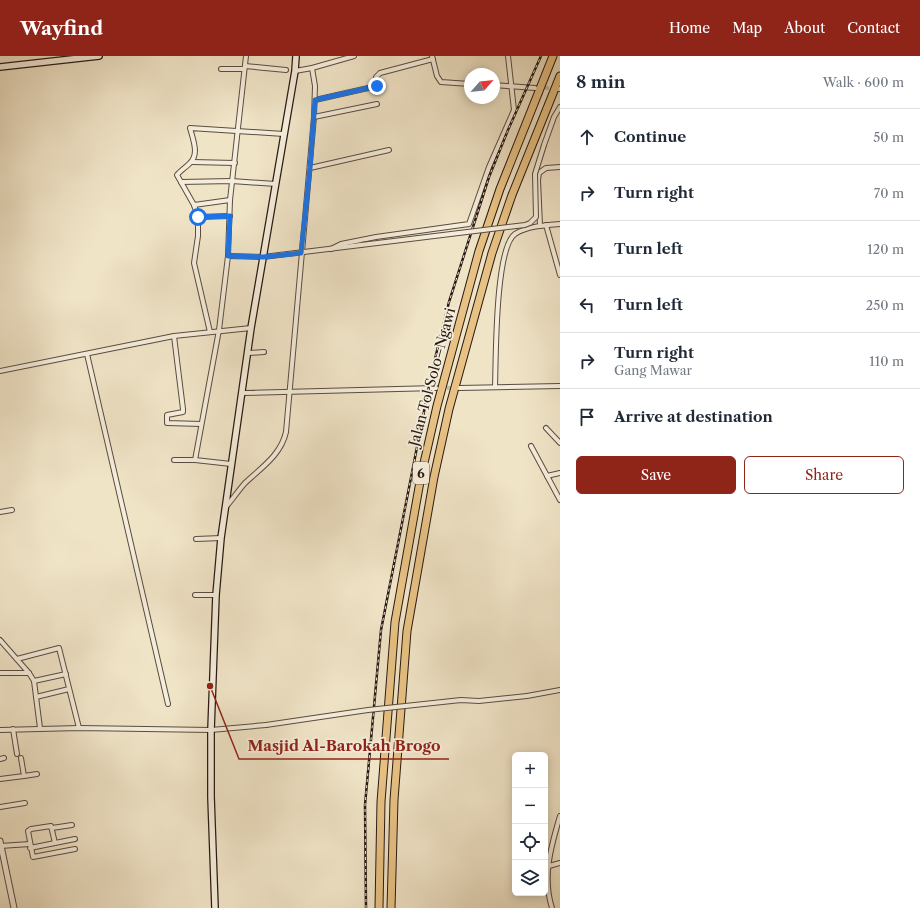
<!DOCTYPE html>
<html lang="en">
<head>
<meta charset="utf-8">
<style>
	:root { --surface:#fff; --page:#f2f2f3; --text:#1f2937; --muted:#747a83; --line:#e0e1e3; --accent:#8f2418 }
	body { margin:0; font-family:"Libre Caslon Text",serif; background:var(--page); color:var(--text) }
	.controls { position:absolute; right:12px; bottom:12px; display:grid; overflow:hidden; border-radius:6px; box-shadow:0 2px 10px #0003 }
	.controls button { width:36px; height:36px; display:grid; place-items:center; padding:0; border:0; border-bottom:1px solid var(--line); background:var(--surface); color:var(--text); font:20px sans-serif }
	.compass { position:absolute; left:464px; top:12px; width:36px; height:36px; border-radius:50%; background:var(--surface); box-shadow:0 2px 10px #0003; rotate:63deg }
	.stop { position:absolute; width:12px; height:12px; margin:-9px; border:3px solid #1a73e8; border-radius:50%; background:#fff }
	.stop.end { background:#1a73e8; border-color:#fff; box-shadow:0 1px 4px #0008 }
	.list { margin:0; padding:0; list-style:none }
	h2 { display:flex; justify-content:space-between; align-items:center; height:52px; margin:0; padding:0 16px; font-size:17px }
	h2 small { font-size:13px; font-weight:400; color:var(--muted) }
	.list li { display:grid; grid-template-columns:26px 1fr auto; gap:12px; align-items:center; box-sizing:border-box; height:56px; padding:0 16px; border-top:1px solid var(--line) }
	.list b { display:block; font-size:15px; white-space:nowrap }
	.list p { margin:0; font-size:13px; white-space:nowrap; color:var(--muted) }
	.list em { font-size:13px; font-style:normal; color:var(--muted) }
	.actions { display:flex; gap:8px; padding:12px 16px }
	.actions a { flex:1; padding:9px 0; border:1px solid var(--accent); border-radius:6px; text-align:center; font-size:14px; color:var(--accent) }
	.actions .main { background:var(--accent); color:#fff }
	.icon { flex:none; width:22px; height:22px; fill:none; stroke:currentColor; stroke-width:2; stroke-linecap:round; stroke-linejoin:round }
	.map { position:relative; flex:none; width:560px; height:852px; overflow:hidden }
	header { display:flex; align-items:center; gap:24px; box-sizing:border-box; height:56px; padding:0 20px; background:var(--accent); color:#fff }
	header strong { font-size:19px }
	nav { display:flex; gap:22px; margin-inline-start:auto; font-size:14px }
	main { display:flex }
	aside { flex:1; background:var(--surface) }
	.map>svg:first-child { display:block }
	.lines { fill:none; stroke-linecap:round; stroke-linejoin:round }
	.minor-tunnel { stroke:#c8bba3; stroke-width:4; stroke-dasharray:4 2; stroke-linecap:butt }
	.minor-casing { stroke:#594c40; stroke-width:6 }
	.tertiary-casing { stroke:#594c40; stroke-width:7 }
	.secondary-casing { stroke:#271913; stroke-width:8 }
	.motorway-casing { stroke:#271913; stroke-width:9 }
	.minor { stroke:#f5eddb; stroke-width:4 }
	.tertiary { stroke:#f5eddb; stroke-width:5 }
	.secondary { stroke:#f5eddb; stroke-width:5.5 }
	.motorway { stroke:#e8c284; stroke-width:7 }
	.rail-casing { stroke:#271913; stroke-width:2.5 }
	.rail { stroke:#f5eddb; stroke-width:1; stroke-dasharray:3; stroke-linecap:butt }
	.minor-bridge-casing { stroke:#594c40; stroke-width:6; stroke-linecap:butt }
	.minor-bridge { stroke:#f5eddb; stroke-width:4 }
	.route { stroke:#1a73e8; stroke-width:5 }
	.labels { text-anchor:middle; dominant-baseline:central; stroke-width:3.5; stroke-linejoin:round; paint-order:stroke }
	.shield { fill:#f5eddb; stroke:#65594f; stroke-width:1 }
	.shield-label { font-size:13px; font-weight:bold; fill:#271913 }
	.street-label { font-size:14px; fill:#271913; stroke:#f5eddb }
	.leader { fill:none; stroke:#8f2418; stroke-width:1.5 }
	.callout-dot { fill:#8f2418; stroke:#f5eddb; stroke-width:1.5 }
	.callout-label { font-size:15px; text-anchor:middle; font-weight:bold; fill:#8f2418; stroke:#f5eddb; stroke-width:3.5; stroke-linejoin:round; paint-order:stroke }
</style>
</head>
<body>
<header>
<strong>Wayfind</strong>
<nav><a>Home</a><a>Map</a><a>About</a><a>Contact</a></nav>
</header>
<main>
<div class="map">
<svg width="560" height="852" viewBox="0 0 560 852">
	<rect width="100%" height="100%" fill="#f0e4c7"/>
	<filter id="stains"><feTurbulence type="fractalNoise" baseFrequency=".005" numOctaves="4"/><feColorMatrix values="0 0 0 0 .2 0 0 0 0 .09 0 0 0 0 .02 0 0 0 .5 -.17"/></filter>
	<radialGradient id="worn" r=".72"><stop offset=".6" stop-color="#630" stop-opacity="0"/><stop offset="1" stop-color="#630" stop-opacity=".3"/></radialGradient>
	<g class="lines">
		<g class="minor-tunnel">
			<path d="M539,32H556"/>
			<path d="M441,332H456"/>
		</g>
		<g class="minor-casing">
			<g id="minor">
				<path d="M432,0L437,20L441,26L470,28"/>
				<path d="M245,10L286,14"/>
				<path d="M221,13H244"/>
				<path d="M295,15L312,12L354,0"/>
				<path d="M494,29L535,32"/>
				<path d="M379,33L376,21L380,17L433,3"/>
				<path d="M559,33H560"/>
				<path d="M315,44L377,30"/>
				<path d="M314,61L377,48"/>
				<path d="M544,89L554,61L560,51"/>
				<path d="M192,106L235,107"/>
				<path d="M310,112L389,94"/>
				<path d="M181,126L232,125L276,128"/>
				<path d="M194,149L230,144"/>
				<path d="M198,161L230,160"/>
				<path d="M546,169L560,219"/>
				<path d="M540,170L538,124L539,117L546,112L560,111"/>
				<path d="M331,193L341,188L376,181L469,168L489,111L514,54L508,0"/>
				<path d="M228,200L263,201L361,189"/>
				<path d="M210,276L194,207L198,180V161L194,149L177,119C180,115 185,112 189,108C200,99 193,84 190,72L284,78"/>
				<path d="M174,280L183,353V356L167,359V367L201,368"/>
				<path d="M249,297L264,296"/>
				<path d="M87,298L168,648"/>
				<path d="M0,315L174,280L251,272"/>
				<path d="M495,331C496,304 495,192 515,178C527,170 547,169 560,168"/>
				<path d="M459,332L560,330"/>
				<path d="M242,337L436,332"/>
				<path d="M546,372L560,387"/>
				<path d="M531,390L560,444"/>
				<path d="M174,404H195L231,408"/>
				<path d="M195,404L219,274L228,200L230,144L246,0"/>
				<path d="M547,420L560,417"/>
				<path d="M225,452C232,444 238,435 245,427C261,412 281,399 286,376L314,61L315,30L312,12"/>
				<path d="M0,456L12,454"/>
				<path d="M196,483L221,482"/>
				<path d="M195,539H216"/>
				<path d="M0,584L29,617L34,625L66,618"/>
				<path d="M17,603L59,592L79,672"/>
				<path d="M0,617H29"/>
				<path d="M34,625L40,672"/>
				<path d="M527,640L560,634"/>
				<path d="M36,641L69,633"/>
				<path d="M13,673L17,698"/>
				<path d="M0,674L79,672L211,674L266,669"/>
				<path d="M0,703L4,702"/>
				<path d="M24,720L37,718"/>
				<path d="M0,723L24,720L21,702"/>
				<path d="M0,751L25,747"/>
				<path d="M52,772L72,769"/>
				<path d="M55,787L51,770L31,773L28,775L33,801L75,793"/>
				<path d="M0,790L30,788"/>
				<path d="M30,792L75,783"/>
				<path d="M549,810L560,807"/>
				<path d="M552,852C542,821 551,790 560,760"/>
			</g>
		</g>
		<g class="tertiary-casing">
			<path id="tertiary" d="M0,785L14,852"/>
		</g>
		<g class="secondary-casing">
			<g id="secondary">
				<path d="M0,11L99,0"/>
				<path d="M215,852L211,741V674L216,539L221,482L251,272L295,15L296,0"/>
			</g>
		</g>
		<g class="motorway-casing">
			<g id="motorway">
				<path d="M379,852L381,746L395,566L421,420L437,350L479,195L500,133L553,0"/>
				<path d="M391,852L394,744L407,575L434,421L449,353L492,197L512,139L560,20"/>
			</g>
		</g>
		<use href="#minor" class="minor"/>
		<use href="#tertiary" class="tertiary"/>
		<use href="#secondary" class="secondary"/>
		<use href="#motorway" class="motorway"/>
		<g class="rail-casing">
			<path id="rail" d="M366,852L365,749L381,574L432,315L449,246L489,121L508,74L541,0"/>
		</g>
		<use href="#rail" class="rail"/>
		<g class="minor-bridge-casing">
			<g id="minor-bridge">
				<path d="M361,189L525,169L530,167L536,161L535,118L544,89"/>
				<path d="M266,669L368,654L461,644L479,645L527,640"/>
			</g>
		</g>
		<use href="#minor-bridge" class="minor-bridge"/>
	</g>
	<g class="lines">
		<path class="route" d="M198,161L230,160L228,200L263,201L301,197L310,112L315,44L377,30"/>
	</g>
	<g class="labels">
		<rect class="shield" x="413" y="406" width="16" height="22" rx="3"/>
		<g class="shield-label">
			<text x="421" y="417">6</text>
		</g>
		<g class="street-label">
			<text transform="translate(432 321) rotate(-75)">Jalan Tol Solo–Ngawi</text>
		</g>
	</g>
	<path class="leader" d="M210 630L239 703H449"/>
	<circle class="callout-dot" cx="210" cy="630" r="4"/>
	<g class="callout-label">
		<text x="344" y="695">Masjid Al-Barokah Brogo</text>
	</g>
	<rect width="100%" height="100%" filter="url(#stains)"/>
	<rect width="100%" height="100%" fill="url(#worn)"/>
</svg>
<div class="controls">
<button>+</button>
<button>−</button>
<button><svg class="icon" aria-label="locate" viewBox="0 0 24 24"><circle cx="12" cy="12" r="6"/><path d="M12 2v4M12 18v4M2 12h4M18 12h4"/></svg></button>
<button><svg class="icon" aria-label="layers" viewBox="0 0 24 24"><path d="M12 4l9 5-9 5-9-5zM3 14l9 5 9-5"/></svg></button>
</div>
<svg class="compass" viewBox="-18 -18 36 36"><path d="M0-13l5 13h-10z" fill="#e53935"/><path d="M0 13l5-13h-10z" fill="#747a83"/></svg>
<div class="stop" style="left:198px;top:161px"></div>
<div class="stop end" style="left:377px;top:30px"></div>
</div>
<aside>
<h2>8 min<small>Walk · 600 m</small></h2>
<ul class="list">
<li><svg class="icon" aria-label="ahead" viewBox="0 0 24 24"><path d="M12 20V5M6 11l6-6 6 6"/></svg><div><b>Continue</b></div><em>50 m</em></li>
<li><svg class="icon" aria-label="right" viewBox="0 0 24 24"><path d="M7 20v-9h11M14 6l5 5-5 5"/></svg><div><b>Turn right</b></div><em>70 m</em></li>
<li><svg class="icon" aria-label="left" viewBox="0 0 24 24"><path d="M17 20v-9H6M10 6l-5 5 5 5"/></svg><div><b>Turn left</b></div><em>120 m</em></li>
<li><svg class="icon" aria-label="left" viewBox="0 0 24 24"><path d="M17 20v-9H6M10 6l-5 5 5 5"/></svg><div><b>Turn left</b></div><em>250 m</em></li>
<li><svg class="icon" aria-label="right" viewBox="0 0 24 24"><path d="M7 20v-9h11M14 6l5 5-5 5"/></svg><div><b>Turn right</b><p>Gang Mawar</p></div><em>110 m</em></li>
<li><svg class="icon" aria-label="arrive" viewBox="0 0 24 24"><path d="M6 21V4h12l-3 4 3 4H6"/></svg><div><b>Arrive at destination</b></div></li>
</ul>
<div class="actions"><a class="main">Save</a><a>Share</a></div>
</aside>
</main>
</body>
</html>
